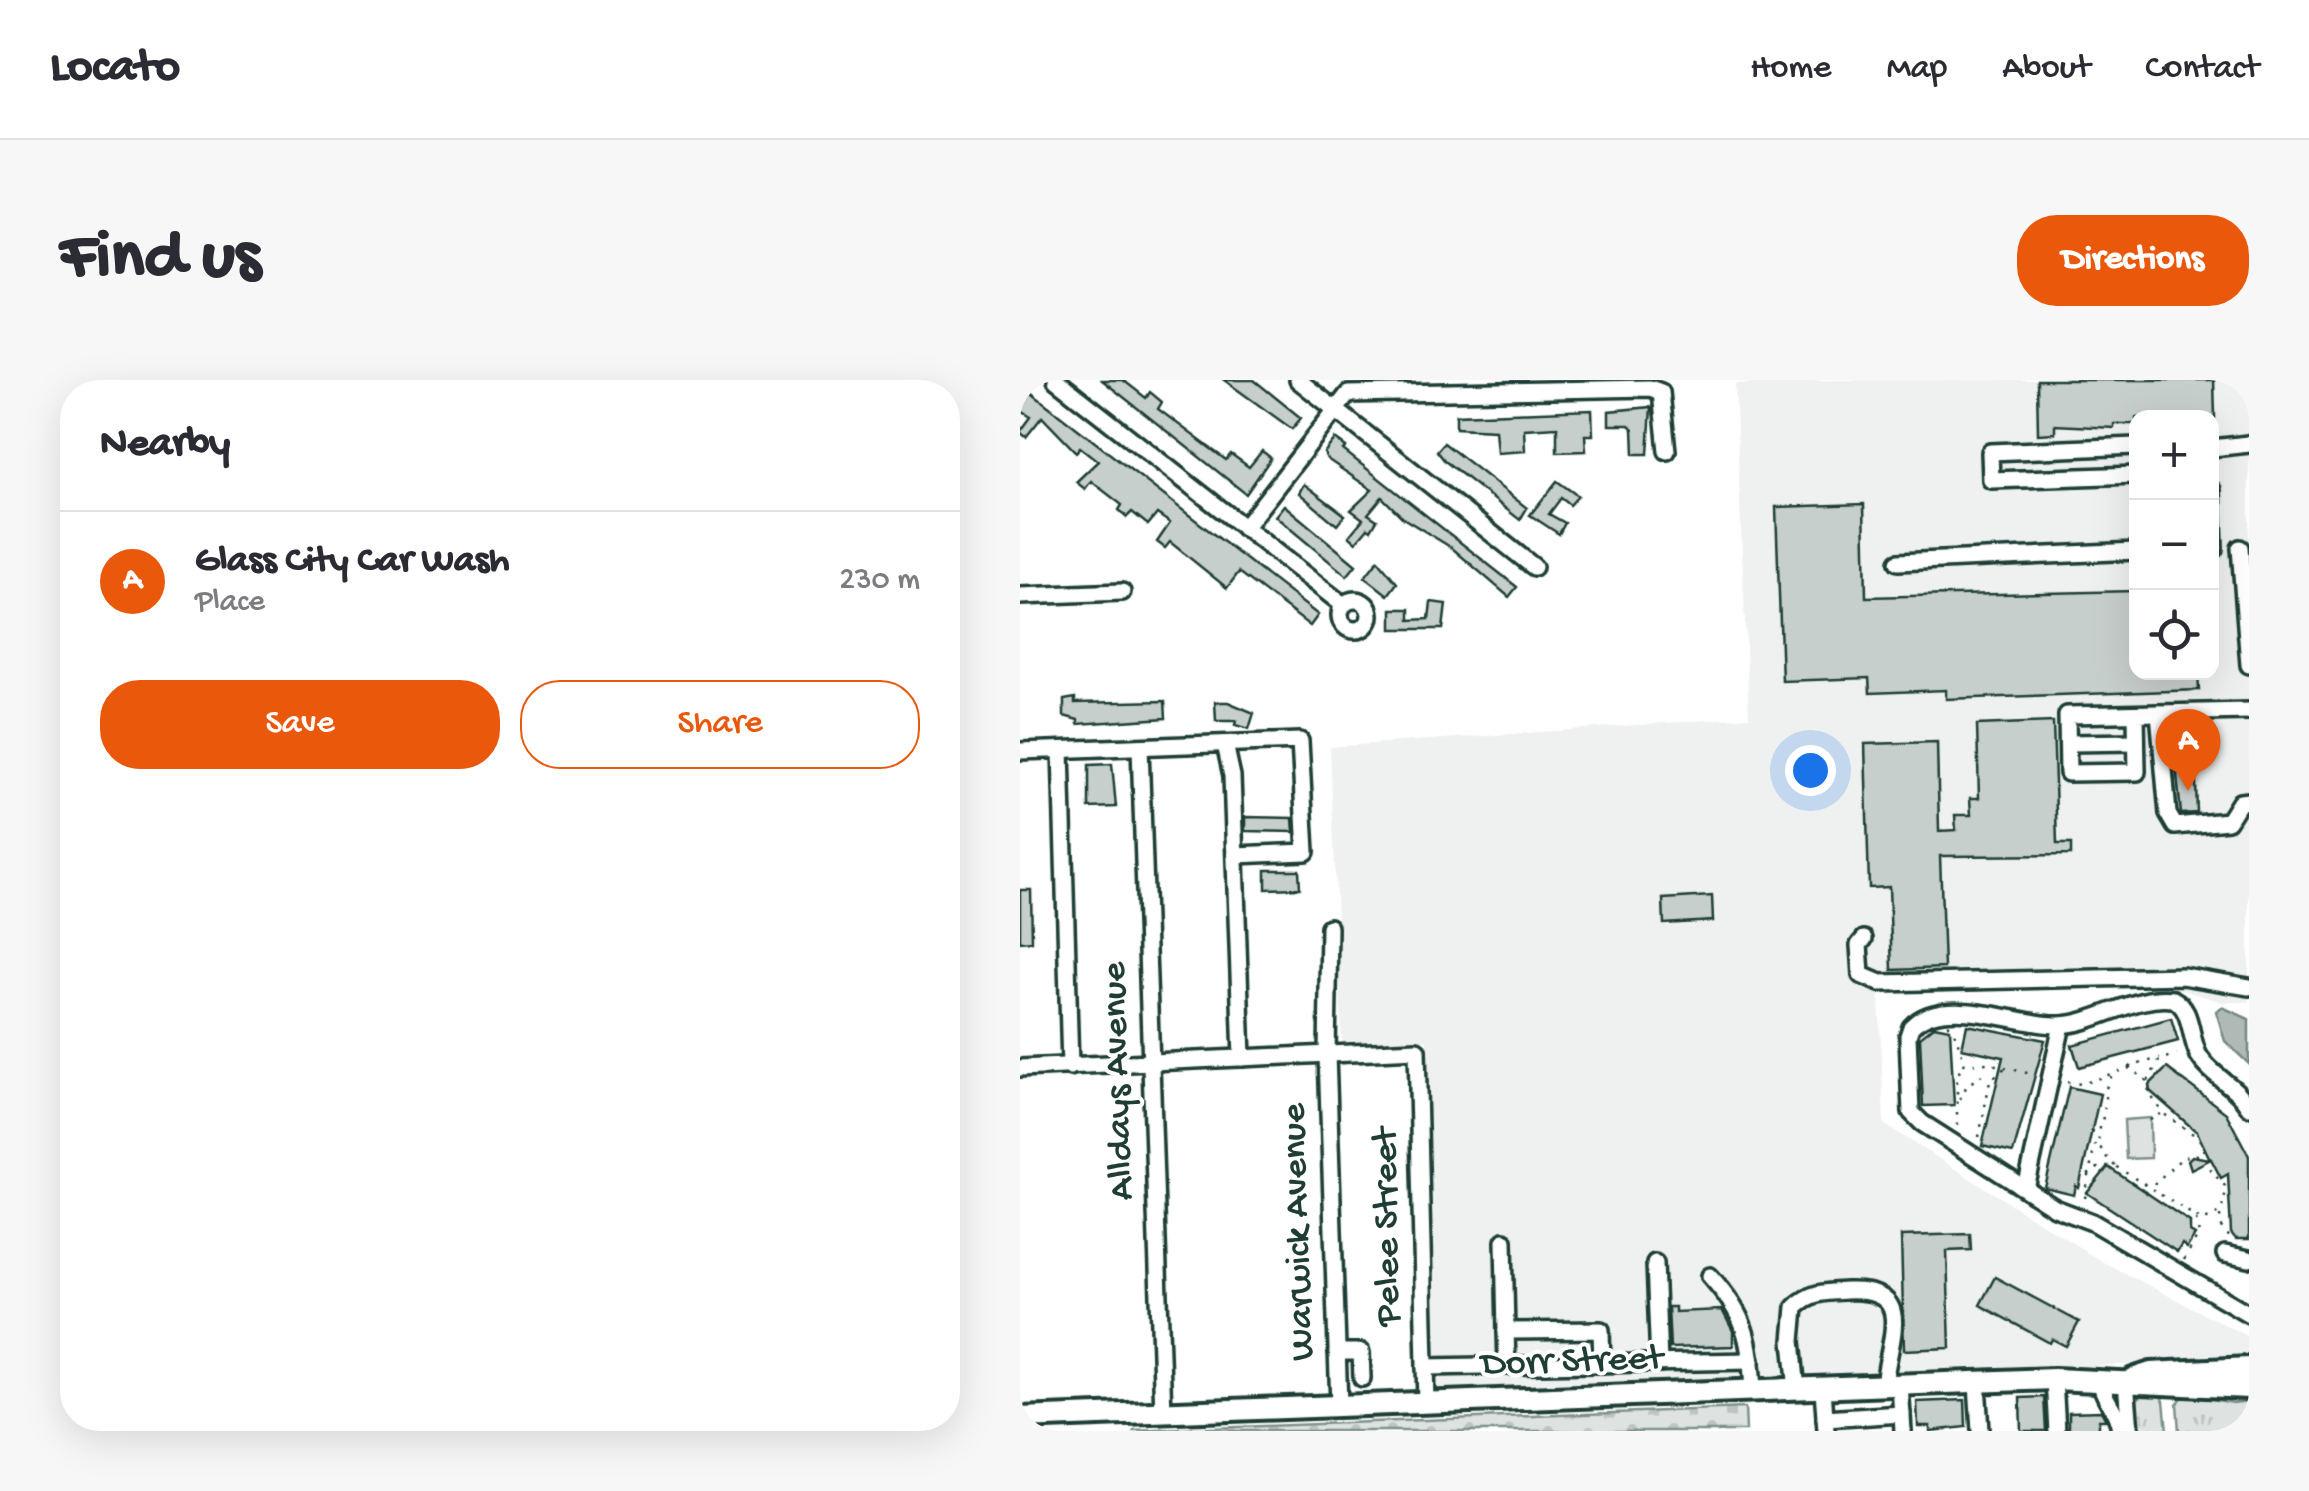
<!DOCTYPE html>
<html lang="en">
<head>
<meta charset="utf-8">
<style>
	:root { --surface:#fff; --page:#f7f7f7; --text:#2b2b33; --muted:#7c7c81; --line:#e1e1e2; --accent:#ea580c }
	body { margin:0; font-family:"Gochi Hand",sans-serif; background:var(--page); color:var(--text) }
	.controls { position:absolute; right:30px; top:30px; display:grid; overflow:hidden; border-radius:20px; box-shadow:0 10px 40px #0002 }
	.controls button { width:90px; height:90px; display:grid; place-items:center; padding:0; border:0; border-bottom:2px solid var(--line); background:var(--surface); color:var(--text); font:50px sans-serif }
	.you { position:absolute; left:790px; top:390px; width:35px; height:35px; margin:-25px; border:8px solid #fff; border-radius:50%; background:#1a73e8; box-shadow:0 0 0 15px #1a73e833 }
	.badge { display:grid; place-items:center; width:65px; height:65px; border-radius:50%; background:var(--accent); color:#fff; font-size:32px; font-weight:700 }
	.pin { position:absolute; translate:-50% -82px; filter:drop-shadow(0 2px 5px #0008) }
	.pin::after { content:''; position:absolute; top:52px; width:35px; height:30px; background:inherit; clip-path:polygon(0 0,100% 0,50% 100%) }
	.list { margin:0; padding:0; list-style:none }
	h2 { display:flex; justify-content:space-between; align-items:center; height:130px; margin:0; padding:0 40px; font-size:42px }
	h2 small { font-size:32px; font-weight:400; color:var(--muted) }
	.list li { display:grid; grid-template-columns:65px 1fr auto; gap:30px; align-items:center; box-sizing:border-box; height:140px; padding:0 40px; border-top:2px solid var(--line) }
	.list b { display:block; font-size:38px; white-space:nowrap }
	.list p { margin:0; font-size:32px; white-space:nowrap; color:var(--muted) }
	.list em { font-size:32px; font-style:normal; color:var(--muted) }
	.actions { display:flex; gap:20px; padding:30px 40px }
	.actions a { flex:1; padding:22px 0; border:2px solid var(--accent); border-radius:40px; text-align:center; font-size:35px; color:var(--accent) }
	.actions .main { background:var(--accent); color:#fff }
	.icon { flex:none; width:55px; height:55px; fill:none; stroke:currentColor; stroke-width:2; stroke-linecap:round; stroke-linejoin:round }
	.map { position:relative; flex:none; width:1229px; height:1051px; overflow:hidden; border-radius:40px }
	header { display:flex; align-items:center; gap:60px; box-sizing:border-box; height:140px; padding:0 50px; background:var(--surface); border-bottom:2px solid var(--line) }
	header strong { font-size:48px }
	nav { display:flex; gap:55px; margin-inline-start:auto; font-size:35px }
	.intro { display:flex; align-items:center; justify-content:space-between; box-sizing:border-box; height:240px; padding:0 60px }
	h1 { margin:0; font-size:70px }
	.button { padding:25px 45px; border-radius:40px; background:var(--accent); color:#fff; font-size:35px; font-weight:700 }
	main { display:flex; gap:60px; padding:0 60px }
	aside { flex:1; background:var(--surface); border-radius:40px; box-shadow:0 10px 40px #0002 }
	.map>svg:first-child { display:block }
	.built { fill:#eef1f0; fill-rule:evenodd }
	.grass { fill:url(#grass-tufts); stroke:#7e908b; stroke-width:2.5 }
	.cemetery { fill:url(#cemetery-stones); stroke:#7e908b; stroke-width:2.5 }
	.park { fill:#dee3e2; stroke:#7e908b; stroke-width:2.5 }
	.water { fill:#afbab7; stroke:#758883; stroke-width:2.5 }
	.building { fill:#c7cfcc; stroke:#1f3d34; stroke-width:2.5 }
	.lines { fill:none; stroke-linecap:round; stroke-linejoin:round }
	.minor-casing { stroke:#1f3d34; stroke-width:22 }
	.major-casing { stroke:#1f3d34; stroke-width:28 }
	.path { stroke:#1f3d34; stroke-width:2.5; stroke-dasharray:2.5 8; stroke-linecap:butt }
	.minor { stroke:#fff; stroke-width:15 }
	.major { stroke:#fff; stroke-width:20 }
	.labels { text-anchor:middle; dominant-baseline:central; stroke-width:8; stroke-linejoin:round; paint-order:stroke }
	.street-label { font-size:38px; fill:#1f3d34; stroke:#fff }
</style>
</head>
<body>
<header>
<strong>Locato</strong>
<nav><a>Home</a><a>Map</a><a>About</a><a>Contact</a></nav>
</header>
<div class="intro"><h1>Find us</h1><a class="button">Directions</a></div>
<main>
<aside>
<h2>Nearby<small></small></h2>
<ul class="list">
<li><span class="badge">A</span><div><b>Glass City Car Wash</b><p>Place</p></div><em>230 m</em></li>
</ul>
<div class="actions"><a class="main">Save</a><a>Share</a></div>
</aside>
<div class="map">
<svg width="1229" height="1051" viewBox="0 0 1229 1051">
	<defs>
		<pattern id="grass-tufts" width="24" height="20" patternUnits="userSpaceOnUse" patternTransform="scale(2.5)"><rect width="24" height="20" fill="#dee3e2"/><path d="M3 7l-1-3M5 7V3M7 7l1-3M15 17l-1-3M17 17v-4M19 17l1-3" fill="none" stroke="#bec4c2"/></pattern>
		<pattern id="cemetery-stones" width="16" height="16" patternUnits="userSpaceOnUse" patternTransform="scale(2.5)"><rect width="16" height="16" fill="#dee3e2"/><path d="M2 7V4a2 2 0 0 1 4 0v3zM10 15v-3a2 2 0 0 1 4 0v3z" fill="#bec4c2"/></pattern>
	</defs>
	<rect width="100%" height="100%" fill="#fff"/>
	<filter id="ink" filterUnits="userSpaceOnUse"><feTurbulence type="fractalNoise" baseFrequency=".01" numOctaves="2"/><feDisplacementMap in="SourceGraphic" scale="20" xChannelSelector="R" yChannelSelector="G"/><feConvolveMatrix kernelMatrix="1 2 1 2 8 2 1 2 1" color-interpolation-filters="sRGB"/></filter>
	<g filter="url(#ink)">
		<path class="built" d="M818,0H1229V622H1202L1136,602L859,613L864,744L1081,881L1229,957V980L417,1011L407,660L322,662L310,367L729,337L715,4ZM1116,38H1192V292H1116Z"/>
		<g class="grass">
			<path d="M1124,1014L1138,1013L1144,1021L1147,1051H1114V1021Z"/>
			<path d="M1165,1014L1213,1023L1229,1021V1051H1159L1157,1024Z"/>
		</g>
		<path class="cemetery" d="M725,1028L726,1051H113Z"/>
		<path class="park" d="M1130,738L1131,778L1106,779L1104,740Z"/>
		<path class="water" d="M1202,627L1229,639V684L1205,661L1196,631Z"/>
		<g class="building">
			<path d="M82,0H103L126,18L130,12L142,22L138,29L206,80L211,74L229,87L242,71L251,78L226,114Z"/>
			<path d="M204,0H234L281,38L272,49Z"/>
			<path d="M1017,0H1194L1195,38H1116V44H1094V48L1035,45V53L1018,54Z"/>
			<path d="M0,4L298,235L290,246L219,192L207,208L150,162L145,168L137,162L150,143L137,134L128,145L112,132L107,137L99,130L102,125L71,101L65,109L56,102L78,81L60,67L56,72L22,37L6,57L0,52L11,37L0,30Z"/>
			<path d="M631,27L628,74H614L613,49L609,45H589V31Z"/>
			<path d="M572,30L573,55H565L566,71L537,72V47L504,49L505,71L477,73L475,50L436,48V35Z"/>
			<path d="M315,59L326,67L323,70L497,207L489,217L432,168L383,138L362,117L348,134L357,140L351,150L348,148L336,162L329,156L343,139L331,130L352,110L307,79L304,73Z"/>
			<path d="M424,63L507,128L500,140L425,81L417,71Z"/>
			<path d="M537,101L558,116L550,125L541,118L529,134L545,143L539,154L510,135Z"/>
			<path d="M284,104L325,135L317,145L279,113Z"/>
			<path d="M844,124L846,217L1116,211V292H1178L1179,310L926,319V310L850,313L849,298L762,301L756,127Z"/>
			<path d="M264,125L336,185L327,196L255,136Z"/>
			<path d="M358,180L377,203L368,215L345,197Z"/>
			<path d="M411,222L426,224L423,249H372V229H390V240L409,239Z"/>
			<path d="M55,318V323L145,321L146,338L58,344V340L44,336V320Z"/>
			<path d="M195,322H208L234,333L229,349L215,345L216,341H196Z"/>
			<path d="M1033,342L1037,464H1051V475L920,476L924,588L872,590L869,507L849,508L845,364L917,362L919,451L936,450L935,435H951L950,418H959L957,345Z"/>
			<path d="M1153,355H1186V375H1175L1177,433L1161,434Z"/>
			<path d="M92,384L96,427L69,428V385Z"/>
			<path d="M225,437L273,438L274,452L225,451Z"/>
			<path d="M246,490H279L280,508L246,509Z"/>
			<path d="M0,510H11L12,561L0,562Z"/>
			<path d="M692,516L693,541L644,544L643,519Z"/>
			<path d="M1151,638L1158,661L1059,687L1052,665Z"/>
			<path d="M947,645L1025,660L993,773L962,766L983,677L942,668Z"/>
			<path d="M914,646L930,649L934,725L903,726L900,657Z"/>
			<path d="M1147,688L1206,733L1229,776V859H1216L1211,853L1208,794L1201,798L1191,779L1171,789L1168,780L1172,776L1190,779L1177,752L1130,711L1129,705Z"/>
			<path d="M1049,707L1080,714L1059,808L1056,806L1054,815L1025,808Z"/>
			<path d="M1088,787L1170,842V852L1175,855L1167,868L1162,864L1157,872L1067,813Z"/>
			<path d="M950,854L951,870L927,871L930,968L884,970L881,856Z"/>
			<path d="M975,897L1059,942L1046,966L1032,959L1030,963L960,925Z"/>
			<path d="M648,927H655V932L702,930L713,951V966L650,968Z"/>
			<path d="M1024,1017L1026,1051H1001L1000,1018Z"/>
			<path d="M945,1020L946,1047L910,1051V1046H898L897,1022Z"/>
			<path d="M1081,1031L1086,1040H1079V1050L1049,1051V1032Z"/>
		</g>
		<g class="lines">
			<g class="minor-casing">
				<g id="minor">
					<path d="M36,0L322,224"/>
					<path d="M278,0L514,187"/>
					<path d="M1116,66L970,72L971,100L1116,95"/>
					<path d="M1192,68L1229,64"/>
					<path d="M1192,110L1194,169"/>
					<path d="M224,148L328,14L630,8L641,12L647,71"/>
					<path d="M1220,168L1229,285"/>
					<path d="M878,182L1116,171"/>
					<path d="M0,216L102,212"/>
					<circle cx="335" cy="235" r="15"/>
					<path d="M1139,333L1148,434L1155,446L1208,441L1220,422L1229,421"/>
					<path d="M1116,334L1117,392L1048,393L1047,335L1229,331"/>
					<path d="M1048,363L1116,362"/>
					<path d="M205,364L212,396L222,678"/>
					<path d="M120,367L143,1033"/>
					<path d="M41,370L50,687"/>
					<path d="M0,371L280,361L286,472L215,475"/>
					<path d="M309,547L307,675L319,1026"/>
					<path d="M844,559L839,565L841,595L860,603L1163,596L1229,607"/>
					<path d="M0,688L397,670L406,1023"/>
					<path d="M1229,727C1217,706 1191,696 1179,676C1169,657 1173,629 1153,619C1116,614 1078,643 1041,645C1002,647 924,612 891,647L888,656L891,732L902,743L1035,828L1072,842L1229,934"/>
					<path d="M1006,809L1042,645"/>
					<path d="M484,861L486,951"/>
					<path d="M1205,874L1229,879"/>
					<path d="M635,883L639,983"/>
					<path d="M690,896C726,936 730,957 733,1011"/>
					<path d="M317,972H341L342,998"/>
					<path d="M487,985L486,951L581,950L582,984"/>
					<path d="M405,987L731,981"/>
					<path d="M1034,999L1037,1051"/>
					<path d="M1080,1000C1083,1021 1098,1029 1100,1051"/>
					<path d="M1106,1001L1110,1051"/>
					<path d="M957,1003L960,1051"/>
					<path d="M880,1005L883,1051"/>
					<path d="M803,1009L806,1051"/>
					<path d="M777,1010L772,961L775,927C790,912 805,912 826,911C898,908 868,958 864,1006"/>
					<path d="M805,1039L882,1034"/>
				</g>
			</g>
			<g class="major-casing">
				<g id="major">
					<path d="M1113,999L1131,993L1229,988"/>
					<path d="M0,1038L1034,999L1229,1008"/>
				</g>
			</g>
			<g class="path">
				<path d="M928,644C940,656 936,668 946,680"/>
				<path d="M1109,687L1140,678"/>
				<path d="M1128,701L1139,681L1157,674"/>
				<path d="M1047,702L1062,704L1091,694"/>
				<path d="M940,719L947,705L962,695"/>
				<path d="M1130,740L1141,734"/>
				<path d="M937,745V698L942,684L968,683L1015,695"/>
				<path d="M959,757L970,701L986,687"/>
				<path d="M1068,795L1081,786H1095L1181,840C1201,838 1206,825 1205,806L1192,792L1179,758L1144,734L1129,713L1128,702L1110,688C1089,692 1086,701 1085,720C1085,751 1065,758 1095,786"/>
				<path d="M1123,804L1135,803L1163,777L1183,774"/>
				<path d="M1065,818L1076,758"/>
				<path d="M1200,836L1201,847L1212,860"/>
				<path d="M1164,880L1179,854L1176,840"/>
			</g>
			<use href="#minor" class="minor"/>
			<use href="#major" class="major"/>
		</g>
	</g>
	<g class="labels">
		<g class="street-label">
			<text transform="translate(100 701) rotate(-92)">Alldays Avenue</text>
			<text transform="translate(369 847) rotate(-91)">Pelee Street</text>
			<text transform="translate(280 852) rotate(-92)">Warwick Avenue</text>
			<text transform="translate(552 983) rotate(-2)">Dorr Street</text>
		</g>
	</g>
</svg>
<div class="controls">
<button>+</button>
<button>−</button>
<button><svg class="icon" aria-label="locate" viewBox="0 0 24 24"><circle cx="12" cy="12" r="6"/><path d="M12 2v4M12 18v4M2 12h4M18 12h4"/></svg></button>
</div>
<div class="you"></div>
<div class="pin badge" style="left:1168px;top:411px">A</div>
</div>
</main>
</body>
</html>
